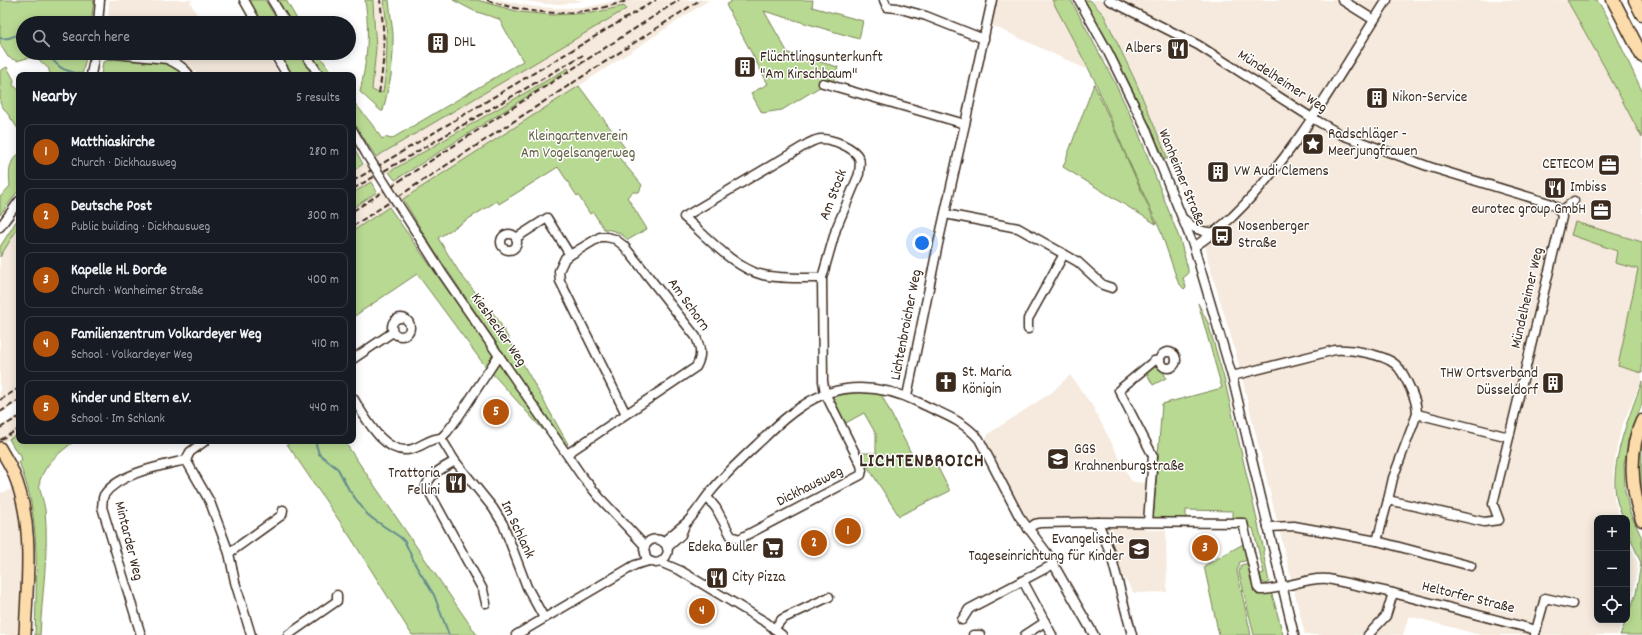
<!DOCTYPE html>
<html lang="en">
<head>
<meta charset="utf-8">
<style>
	:root { --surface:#171b24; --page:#242831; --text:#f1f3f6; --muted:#9ea1a6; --line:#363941; --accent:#b45309 }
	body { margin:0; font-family:Dekko,sans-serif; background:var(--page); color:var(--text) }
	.controls { position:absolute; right:12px; bottom:12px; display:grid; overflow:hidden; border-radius:8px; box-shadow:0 2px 10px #0003 }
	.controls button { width:36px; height:36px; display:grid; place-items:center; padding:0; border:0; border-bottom:1px solid var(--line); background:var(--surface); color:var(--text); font:20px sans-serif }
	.you { position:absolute; left:922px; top:243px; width:14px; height:14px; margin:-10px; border:3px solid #fff; border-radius:50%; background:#1a73e8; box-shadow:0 0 0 6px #1a73e833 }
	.badge { display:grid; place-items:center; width:26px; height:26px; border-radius:50%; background:var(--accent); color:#fff; font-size:13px; font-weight:700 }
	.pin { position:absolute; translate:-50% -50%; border:2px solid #fff; box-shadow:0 1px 4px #0006 }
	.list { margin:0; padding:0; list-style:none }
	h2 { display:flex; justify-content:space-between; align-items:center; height:52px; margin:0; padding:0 16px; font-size:17px }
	h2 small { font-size:13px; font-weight:400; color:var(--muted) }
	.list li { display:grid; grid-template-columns:26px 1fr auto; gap:12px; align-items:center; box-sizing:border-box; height:56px; margin:0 8px 8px; padding:0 8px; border:1px solid var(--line); border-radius:8px }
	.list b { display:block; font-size:15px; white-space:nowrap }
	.list p { margin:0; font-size:13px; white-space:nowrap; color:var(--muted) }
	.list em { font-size:13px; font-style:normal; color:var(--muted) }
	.icon { flex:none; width:22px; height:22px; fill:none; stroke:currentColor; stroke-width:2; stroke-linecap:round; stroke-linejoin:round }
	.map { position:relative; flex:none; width:1642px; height:635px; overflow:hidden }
	.search { position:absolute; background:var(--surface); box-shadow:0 2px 10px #0003; left:16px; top:16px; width:340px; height:44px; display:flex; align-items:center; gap:10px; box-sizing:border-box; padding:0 14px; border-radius:22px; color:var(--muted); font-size:15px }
	.panel { position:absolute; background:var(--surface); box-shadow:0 2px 10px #0003; left:16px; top:72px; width:340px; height:372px; border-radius:8px }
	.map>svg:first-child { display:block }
	.built { fill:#f5eadd }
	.green { fill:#b8d992; stroke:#7a8258 }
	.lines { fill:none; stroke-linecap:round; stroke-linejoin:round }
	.stream { stroke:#638c8e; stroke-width:2 }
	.minor-casing { stroke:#3b2a1e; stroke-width:11 }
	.major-casing { stroke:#3b2a1e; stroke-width:14 }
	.highway-casing { stroke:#3b2a1e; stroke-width:15 }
	.minor { stroke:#fff; stroke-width:8 }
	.major { stroke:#fddcac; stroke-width:11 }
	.highway { stroke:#fddcac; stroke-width:12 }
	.rail { stroke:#3b2a1e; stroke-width:2; stroke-dasharray:6 3; stroke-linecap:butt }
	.minor-bridge-casing { stroke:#3b2a1e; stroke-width:11; stroke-linecap:butt }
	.minor-bridge { stroke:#fff; stroke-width:8 }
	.labels { text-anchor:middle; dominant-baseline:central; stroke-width:3; stroke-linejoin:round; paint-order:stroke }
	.poi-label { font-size:15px; fill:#3b2a1e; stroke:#fff; text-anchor:start }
	.street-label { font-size:15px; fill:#3b2a1e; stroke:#fff }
	.park-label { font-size:15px; fill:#605f41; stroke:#fff }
	.district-label { font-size:19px; font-weight:bold; letter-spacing:1px; fill:#3b2a1e; stroke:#fff }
</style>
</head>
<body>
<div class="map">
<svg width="1642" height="635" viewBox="0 0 1642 635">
	<rect width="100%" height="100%" fill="#fff"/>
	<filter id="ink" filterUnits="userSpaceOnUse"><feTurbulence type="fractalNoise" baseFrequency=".025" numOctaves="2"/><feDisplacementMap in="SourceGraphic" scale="8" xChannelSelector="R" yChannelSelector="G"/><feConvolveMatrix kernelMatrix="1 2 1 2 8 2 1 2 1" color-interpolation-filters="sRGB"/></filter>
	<g filter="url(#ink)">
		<g class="built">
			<path d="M109,0H152L153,2L158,0H193L190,2L202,23H108Z"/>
			<path d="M373,0H384L386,14L387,44L386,68L382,92L379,93L372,90L376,48V24Z"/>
			<path d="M477,0H500L536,7L557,8L587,7L620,0H709L579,86L353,231V208L569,70L568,68L353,193V171L555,50L624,6L592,13L551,15L519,12Z"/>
			<path d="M520,0H585L564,4H546Z"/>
			<path d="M993,0H1052L1088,68L1086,69L989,24Z"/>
			<path d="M1091,0H1567L1604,66L1642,138V380L1621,428L1616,451L1613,475L1614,500L1620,518H1597V620H1623L1618,635H1480L1409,616L1403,635H1305L1235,350L1208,261L1203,231L1184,198L1136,80L1105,15Z"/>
			<path d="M166,53H267L279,75H198L195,71L192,70L180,58Z"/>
			<path d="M19,218V402L0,414V245Z"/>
			<path d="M1070,375L1093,407L1130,479L1133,482L1147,483L1145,515L1142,518L1028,520L1025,517L986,439L988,434L1051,393Z"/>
			<path d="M19,415V434L0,444V426Z"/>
			<path d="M16,488L24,534L22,635H0V493Z"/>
			<path d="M1147,525V530H1166L1167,592L1134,593L1118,568L1104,526Z"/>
			<path d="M1627,537L1638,564L1633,594L1627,610Z"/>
		</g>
		<g class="green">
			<path d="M0,0H94L91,23H23V53H87L82,75H53L49,72V69L37,58H27L17,61L8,57L0,44Z"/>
			<path d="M246,0H265L279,23H259Z"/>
			<path d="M277,0H286L299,23H291Z"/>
			<path d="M365,0H373V3L376,48L372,90L379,93L383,92C388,61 388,31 384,0H389L393,34V53L391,76L383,111H381L360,92C367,61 370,32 365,0Z"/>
			<path d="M453,0H477L519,12L551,15L592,13L624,6L626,9L376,157L353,121V101L371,123L382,139L385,137L391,139L523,61L499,19L474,11Z"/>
			<path d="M733,0H813L812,7L863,21L859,39L764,11L788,53L838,67L833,84L823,85L782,110L762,113L751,93L768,84L726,5Z"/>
			<path d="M1052,0H1071L1114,81L1137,129L1180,240L1188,269V274L1183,278L1186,287L1184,289L1178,282L1161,232L1126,155L1094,79Z"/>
			<path d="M1084,0H1090L1104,15L1135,80L1168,159H1165L1128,81Z"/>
			<path d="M1567,0H1597L1607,16L1642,91V138L1604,66Z"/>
			<path d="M276,53H298L312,75H288Z"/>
			<path d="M310,53H318L333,75H324Z"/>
			<path d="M116,58L170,64L176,68L183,75H101L103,62Z"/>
			<path d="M7,67L14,80L13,85L19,90V130L0,103V71Z"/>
			<path d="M568,68L569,70L395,180L389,172Z"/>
			<path d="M1094,84L1156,224L1063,167Z"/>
			<path d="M579,86L625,148L616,154L642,185L639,192H633L627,197L647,229L628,240C621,233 614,230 604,229L593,212L590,214L578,195L577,196L558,167L499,204L497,201L438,238L461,275L497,318L568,444L566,446L431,246L403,199Z"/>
			<path d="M353,146L363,164L353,171Z"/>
			<path d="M19,154V190L0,215V197L10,186C9,174 8,161 19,154Z"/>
			<path d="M371,182L377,192L353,208V193Z"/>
			<path d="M389,207L545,429L543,430L482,362L417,274L353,317V231Z"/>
			<path d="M17,220L19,221V226L0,257V247Z"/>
			<path d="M1575,222L1642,242V373L1618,366L1638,269L1615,263L1617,251L1571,235Z"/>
			<path d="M1198,303L1208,323L1224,378L1264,550L1263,552L1269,582L1266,584L1262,582L1260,574L1264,573L1253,528H1249L1247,520H1233V511L1186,510V519H1153L1162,404L1222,388Z"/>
			<path d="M1154,365L1162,369L1166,378L1153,385L1146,372Z"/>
			<path d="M1642,382V404L1630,436L1624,464L1625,491L1630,513L1642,538V635H1620L1626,620H1627V616L1636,594L1641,563L1627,530V518H1623C1621,512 1618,506 1617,501C1608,464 1630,415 1642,382Z"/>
			<path d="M860,392L881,394L911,453L924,464L934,460L950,491L899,516L859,453H876V434L864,413L844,424L833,401L839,395Z"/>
			<path d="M19,434V441H74C59,454 47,461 40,480C38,488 44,501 45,510C49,552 42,593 40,635H35C36,591 39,546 31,503C29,489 23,475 19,461H22L20,453H17L9,439Z"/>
			<path d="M1642,437V499C1637,478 1639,458 1642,437Z"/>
			<path d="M285,441H344L477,635H412L351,538Z"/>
			<path d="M1245,543L1249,560L1240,562L1237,571L1251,635H1219L1204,566Z"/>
			<path d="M1249,563L1257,595L1271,592L1274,601L1283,635H1254L1239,572L1241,565Z"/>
		</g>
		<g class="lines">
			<g class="stream">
				<path d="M0,38C10,41 14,34 23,34"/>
				<path d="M47,53C60,70 63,70 84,75"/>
				<path d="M315,441L319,454L338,469L349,490L367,514L373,519L400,537L405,542L416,566L434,595L449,635"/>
			</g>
			<g class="minor-casing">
				<g id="minor">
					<path d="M244,0L257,23"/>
					<path d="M272,0L286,23"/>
					<path d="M884,0L887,7L897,8L926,16L984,39"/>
					<path d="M1079,0L1108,52L1146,129L1194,247L1232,376L1294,635"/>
					<path d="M1109,0L1198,45L1312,118L1342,135L1430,167L1549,203C1557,207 1560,209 1562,217L1493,504L1499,520L1484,522L1388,500L1377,541"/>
					<path d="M1342,0L1374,20"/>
					<path d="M98,23L100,0"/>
					<path d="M105,53L167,59C176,63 184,67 189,75"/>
					<path d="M274,53L287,75"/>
					<path d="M305,53L319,75"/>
					<path d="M91,75L95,53"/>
					<path d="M823,83L965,124"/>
					<path d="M353,131L367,155"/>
					<path d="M398,204L442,273L581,475L600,498L645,546"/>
					<path d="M1561,211L1574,201"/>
					<path d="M945,214L1018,228L1078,262L1103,285L1112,288"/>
					<path d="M1185,220C1192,228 1203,233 1214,232"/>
					<path d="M0,227L19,201"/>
					<circle cx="509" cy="242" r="8"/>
					<path d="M516,238L547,218L570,255"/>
					<path d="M1194,247C1207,238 1220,228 1232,217C1296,155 1339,74 1387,0"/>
					<circle cx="401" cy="327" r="9"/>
					<path d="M1028,329V319L1064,254"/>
					<circle cx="1168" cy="360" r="8"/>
					<path d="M353,359L393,332"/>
					<path d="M1232,376L1335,350C1350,349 1383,354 1395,364C1402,370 1406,379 1410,388C1414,397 1417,404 1417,414L1393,478L1388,500"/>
					<path d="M907,396L938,244L965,124L992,0"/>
					<path d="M353,398C365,417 385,457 412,449C423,446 430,438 441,438"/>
					<path d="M1417,414L1509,437"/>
					<path d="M441,438L455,461L493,508L503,524L527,587L544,618"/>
					<path d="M441,438L447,432L459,416L499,355"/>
					<path d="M567,454L696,367C702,356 701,349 696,337L641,267L624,246L615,239L606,237H600L565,258L559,271L560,281L626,414"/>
					<path d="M186,460L210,502L229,553L235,582L251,635"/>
					<path d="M455,461C443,468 431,473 426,486L483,590L486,603"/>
					<path d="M707,497L716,508L731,536L739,539L861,475L862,470L861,465L825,393L823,381L822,278L836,229L859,174C859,169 861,163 859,158C854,147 832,139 821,139C817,139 813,141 809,143L684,217C706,236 735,269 763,275C782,279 803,278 822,278"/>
					<path d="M1098,522L1243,523L1258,588L1260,590C1283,590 1305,577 1328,579L1393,593L1536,630"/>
					<path d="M1148,522L1153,456L1119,390L1154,361L1160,360"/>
					<path d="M1268,527L1294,526L1377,541L1471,566"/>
					<path d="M1028,529L1035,524L1040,523L1098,522L1111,555L1132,635"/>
					<path d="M663,542C671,535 679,529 687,522C697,512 704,499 713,489C729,470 747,454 765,437C776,426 788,415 802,406C838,381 882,384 920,403C942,414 961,419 979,439L1019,516L1047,553L1094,635"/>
					<path d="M667,548L681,535L685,525"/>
					<path d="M229,553L282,515L283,510"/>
					<path d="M660,562C682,547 651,527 644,549L646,558L649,561L656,563L660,562L681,571L767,623L782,635"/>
					<path d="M1023,581L1052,635"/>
					<path d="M962,620L969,609L1054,564"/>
					<path d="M774,629L782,619L829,597"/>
					<path d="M1535,634L1545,598L1572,604"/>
					<path d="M141,635L102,507C103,503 102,499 104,495C119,473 161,466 186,460L190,452L205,441"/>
					<path d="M288,635L337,601V595"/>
					<path d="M516,635L635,565L649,561"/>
					<path d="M973,635H980"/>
					<path d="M1025,635L1045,622"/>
					<path d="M1368,635L1386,616L1393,593"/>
				</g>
			</g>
			<g class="major-casing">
				<path id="major" d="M0,448C4,456 10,464 13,472C35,523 27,581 25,635"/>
			</g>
			<g class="highway-casing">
				<g id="highway">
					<path d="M1613,0L1642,56"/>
					<path d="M1635,0L1642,14"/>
					<path d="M1642,421C1628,451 1631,489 1642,520"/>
				</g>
			</g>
			<use href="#minor" class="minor"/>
			<use href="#major" class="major"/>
			<use href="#highway" class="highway"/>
			<g class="rail">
				<path d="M487,0C536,17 580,17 629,0"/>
				<path d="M379,93C385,58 385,35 380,0"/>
				<path d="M353,181L656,0"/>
				<path d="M353,189L583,55"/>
				<path d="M353,211L679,0"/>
				<path d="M353,226L700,0"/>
				<path d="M0,400L19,388"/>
				<path d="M0,412L19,400"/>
				<path d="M0,428L19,417"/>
				<path d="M0,440L19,429"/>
			</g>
			<g class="minor-bridge-casing">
				<path id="minor-bridge" d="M367,155L398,204"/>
			</g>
			<use href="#minor-bridge" class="minor-bridge"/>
		</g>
	</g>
	<defs>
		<g id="building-square" transform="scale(1.15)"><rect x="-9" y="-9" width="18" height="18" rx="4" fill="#3b2a1e" stroke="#fff"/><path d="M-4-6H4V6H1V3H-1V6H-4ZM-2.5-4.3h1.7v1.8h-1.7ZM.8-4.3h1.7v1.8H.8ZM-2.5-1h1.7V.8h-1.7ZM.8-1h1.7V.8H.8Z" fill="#fff"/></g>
		<g id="restaurant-square" transform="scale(1.15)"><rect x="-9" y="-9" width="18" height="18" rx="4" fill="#3b2a1e" stroke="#fff"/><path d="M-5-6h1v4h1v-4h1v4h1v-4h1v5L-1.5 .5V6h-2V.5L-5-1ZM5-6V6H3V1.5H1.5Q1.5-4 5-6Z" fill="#fff"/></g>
		<g id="sight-square" transform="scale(1.15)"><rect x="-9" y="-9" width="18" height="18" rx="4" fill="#3b2a1e" stroke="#fff"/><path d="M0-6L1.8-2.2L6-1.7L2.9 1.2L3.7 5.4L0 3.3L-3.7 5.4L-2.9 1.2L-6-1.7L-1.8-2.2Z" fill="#fff"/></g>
		<g id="office-square" transform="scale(1.15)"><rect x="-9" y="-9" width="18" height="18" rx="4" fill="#3b2a1e" stroke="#fff"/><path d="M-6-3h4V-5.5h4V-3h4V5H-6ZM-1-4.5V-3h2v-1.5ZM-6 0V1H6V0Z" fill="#fff"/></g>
		<g id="bus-square" transform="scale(1.15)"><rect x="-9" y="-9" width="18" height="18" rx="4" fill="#3b2a1e" stroke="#fff"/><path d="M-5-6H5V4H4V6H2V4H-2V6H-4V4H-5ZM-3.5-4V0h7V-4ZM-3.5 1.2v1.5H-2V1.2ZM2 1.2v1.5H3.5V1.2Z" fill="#fff"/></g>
		<g id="church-square" transform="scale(1.15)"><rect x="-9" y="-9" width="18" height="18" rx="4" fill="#3b2a1e" stroke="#fff"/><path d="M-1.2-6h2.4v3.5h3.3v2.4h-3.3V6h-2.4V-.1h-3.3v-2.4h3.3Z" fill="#fff"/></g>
		<g id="school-square" transform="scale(1.15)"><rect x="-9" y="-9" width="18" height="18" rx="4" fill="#3b2a1e" stroke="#fff"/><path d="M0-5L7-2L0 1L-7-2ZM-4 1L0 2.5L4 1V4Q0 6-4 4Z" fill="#fff"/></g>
		<g id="supermarket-square" transform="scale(1.15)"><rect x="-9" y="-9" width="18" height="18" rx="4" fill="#3b2a1e" stroke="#fff"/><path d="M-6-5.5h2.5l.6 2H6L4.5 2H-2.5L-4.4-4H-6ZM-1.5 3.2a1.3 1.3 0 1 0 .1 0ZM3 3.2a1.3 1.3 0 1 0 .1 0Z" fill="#fff"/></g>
	</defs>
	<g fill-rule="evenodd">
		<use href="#building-square" x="438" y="43"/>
		<use href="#restaurant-square" x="1178" y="49"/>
		<use href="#building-square" x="745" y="67"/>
		<use href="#building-square" x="1377" y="98"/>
		<use href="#sight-square" x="1313" y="144"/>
		<use href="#office-square" x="1609" y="165"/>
		<use href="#building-square" x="1218" y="172"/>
		<use href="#restaurant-square" x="1555" y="188"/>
		<use href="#office-square" x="1601" y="210"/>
		<use href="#bus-square" x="1222" y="236"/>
		<use href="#church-square" x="946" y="382"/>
		<use href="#building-square" x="1553" y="383"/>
		<use href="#school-square" x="1058" y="459"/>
		<use href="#restaurant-square" x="456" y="483"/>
		<use href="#supermarket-square" x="773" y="548"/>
		<use href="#school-square" x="1139" y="549"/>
		<use href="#restaurant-square" x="717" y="578"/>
	</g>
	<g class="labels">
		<g class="poi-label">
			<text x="454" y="43">DHL</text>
			<text x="1162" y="49" text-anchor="end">Albers</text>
			<text x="760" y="58">Flüchtlingsunterkunft<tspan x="760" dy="17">"Am Kirschbaum"</tspan></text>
			<text x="1392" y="98">Nikon-Service</text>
			<text x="1328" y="135">Radschläger -<tspan x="1328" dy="17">Meerjungfrauen</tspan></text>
			<text x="1594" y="165" text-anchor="end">CETECOM</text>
			<text x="1234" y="172">VW Audi Clemens</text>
			<text x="1570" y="188">Imbiss</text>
			<text x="1586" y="210" text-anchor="end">eurotec group GmbH</text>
			<text x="1238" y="227">Nosenberger<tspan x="1238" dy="17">Straße</tspan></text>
			<text x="962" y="373">St. Maria<tspan x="962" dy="17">Königin</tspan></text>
			<text x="1538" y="374" text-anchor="end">THW Ortsverband<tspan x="1538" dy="17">Düsseldorf</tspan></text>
			<text x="1074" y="450">GGS<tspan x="1074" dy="17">Krahnenburgstraße</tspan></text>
			<text x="440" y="474" text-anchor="end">Trattoria<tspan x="440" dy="17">Fellini</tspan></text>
			<text x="1124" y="540" text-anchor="end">Evangelische<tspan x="1124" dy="17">Tageseinrichtung für Kinder</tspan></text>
			<text x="758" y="548" text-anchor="end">Edeka Buller</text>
			<text x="732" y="578">City Pizza</text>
		</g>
		<g class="street-label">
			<text transform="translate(1282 82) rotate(33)">Mündelheimer Weg</text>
			<text transform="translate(1181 178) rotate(68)">Wanheimer Straße</text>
			<text transform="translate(834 195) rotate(-69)">Am Stock</text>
			<text transform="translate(1528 298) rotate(-77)">Mündelheimer Weg</text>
			<text transform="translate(688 305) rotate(54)">Am Schorn</text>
			<text transform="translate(907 325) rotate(-79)">Lichtenbroicher Weg</text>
			<text transform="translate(498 330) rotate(55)">Kieshecker Weg</text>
			<text transform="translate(810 487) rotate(-27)">Dickhausweg</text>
			<text transform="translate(517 530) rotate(65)">Im Schlank</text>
			<text transform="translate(128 541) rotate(76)">Mintarder Weg</text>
			<text transform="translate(1468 598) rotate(14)">Heltorfer Straße</text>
		</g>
		<g class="park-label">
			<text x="578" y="137">Kleingartenverein<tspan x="578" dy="17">Am Vogelsangerweg</tspan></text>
		</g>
		<g class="district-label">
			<text x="922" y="462">LICHTENBROICH</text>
		</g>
	</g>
</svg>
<div class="controls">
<button>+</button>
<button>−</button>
<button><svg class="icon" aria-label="locate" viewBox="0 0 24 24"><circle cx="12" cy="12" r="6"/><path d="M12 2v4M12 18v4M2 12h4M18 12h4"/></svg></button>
</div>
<div class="you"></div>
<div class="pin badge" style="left:848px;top:531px">1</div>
<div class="pin badge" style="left:814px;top:543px">2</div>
<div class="pin badge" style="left:1205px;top:548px">3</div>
<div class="pin badge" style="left:702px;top:611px">4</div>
<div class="pin badge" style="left:496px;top:412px">5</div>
<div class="search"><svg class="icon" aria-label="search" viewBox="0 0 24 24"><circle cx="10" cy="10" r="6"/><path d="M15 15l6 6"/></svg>Search here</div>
<section class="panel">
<h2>Nearby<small>5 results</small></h2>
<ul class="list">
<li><span class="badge">1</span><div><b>Matthiaskirche</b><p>Church · Dickhausweg</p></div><em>280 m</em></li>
<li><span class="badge">2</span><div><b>Deutsche Post</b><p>Public building · Dickhausweg</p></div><em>300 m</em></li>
<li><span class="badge">3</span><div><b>Kapelle Hl. Đorđe</b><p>Church · Wanheimer Straße</p></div><em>400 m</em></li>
<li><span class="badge">4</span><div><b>Familienzentrum Volkardeyer Weg</b><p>School · Volkardeyer Weg</p></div><em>410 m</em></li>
<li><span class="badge">5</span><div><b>Kinder und Eltern e.V.</b><p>School · Im Schlank</p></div><em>440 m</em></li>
</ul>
</section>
</div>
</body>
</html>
